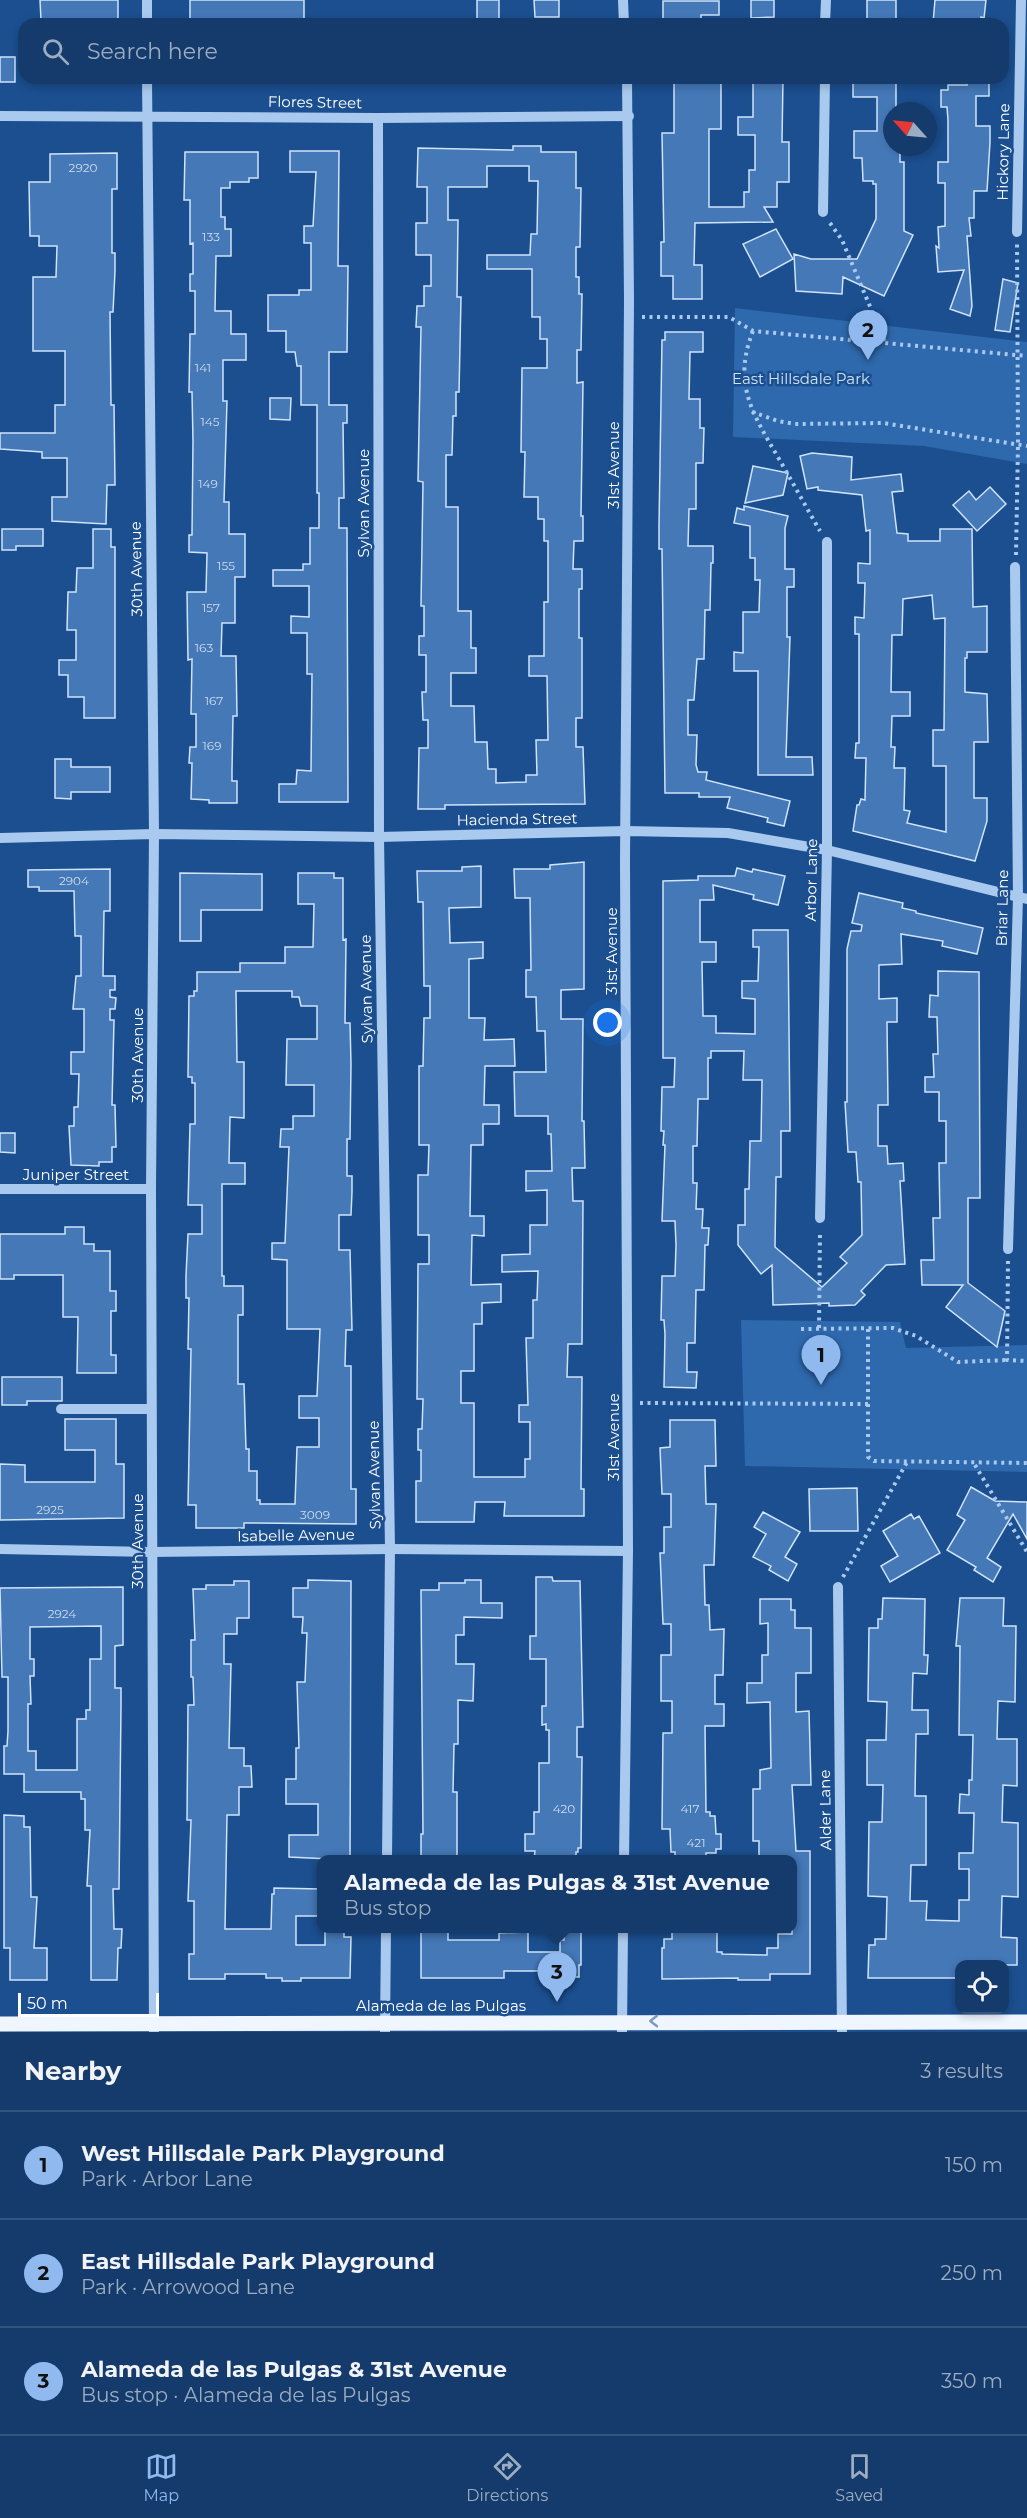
<!DOCTYPE html>
<html lang="en">
<head>
<meta charset="utf-8">
<style>
	:root { --surface:#143b6b; --page:#1d4271; --text:#f1f3f6; --muted:#9dadc1; --line:#33557e; --accent:#90b9f0 }
	body { margin:0; font-family:Montserrat,sans-serif; background:var(--page); color:var(--text) }
	.controls { position:absolute; right:18px; bottom:18px; display:grid; overflow:hidden; border-radius:12px; box-shadow:0 3px 9px #0003 }
	.controls button { width:54px; height:54px; display:grid; place-items:center; padding:0; border:0; border-bottom:2px solid var(--line); background:var(--surface); color:var(--text); font:30px sans-serif }
	.compass { position:absolute; left:883px; top:102px; width:54px; height:54px; border-radius:50%; background:var(--surface); box-shadow:0 3px 9px #0003; rotate:297deg }
	.scale { position:absolute; left:18px; bottom:15px; width:141px; box-sizing:border-box; padding-left:6px; border:3px solid #fff; border-top:0; font-size:16px; line-height:21px; white-space:nowrap; color:#fff; -webkit-text-stroke:4px #1b4f8f; paint-order:stroke }
	.you { position:absolute; left:608px; top:1023px; width:21px; height:21px; margin:-15px; border:4px solid #fff; border-radius:50%; background:#1a73e8; box-shadow:0 0 0 9px #1a73e833 }
	.badge { display:grid; place-items:center; width:39px; height:39px; border-radius:50%; background:var(--accent); color:#111; font-size:20px; font-weight:700 }
	.pin { position:absolute; translate:-50% -50px; filter:drop-shadow(0 2px 3px #0008) }
	.pin::after { content:''; position:absolute; top:32px; width:21px; height:18px; background:inherit; clip-path:polygon(0 0,100% 0,50% 100%) }
	.popup { position:absolute; left:317px; top:1855px; width:480px; height:78px; box-sizing:border-box; display:grid; place-content:center; border-radius:12px; background:var(--surface); filter:drop-shadow(0 2px 4px #0005); font-size:20px; white-space:nowrap; color:var(--muted) }
	.popup b { font-size:22px; color:var(--text) }
	.popup::after { content:''; position:absolute; left:50%; top:100%; margin-left:-12px; border:12px solid transparent; border-top-color:var(--surface) }
	.list { margin:0; padding:0; list-style:none }
	h2 { display:flex; justify-content:space-between; align-items:center; height:78px; margin:0; padding:0 24px; font-size:26px }
	h2 small { font-size:20px; font-weight:400; color:var(--muted) }
	.list li { display:grid; grid-template-columns:39px 1fr auto; gap:18px; align-items:center; box-sizing:border-box; height:108px; padding:0 24px; border-top:2px solid var(--line) }
	.list b { display:block; font-size:22px; white-space:nowrap }
	.list p { margin:0; font-size:20px; white-space:nowrap; color:var(--muted) }
	.list em { font-size:20px; font-style:normal; color:var(--muted) }
	.icon { flex:none; width:33px; height:33px; fill:none; stroke:currentColor; stroke-width:2; stroke-linecap:round; stroke-linejoin:round }
	.map { position:relative; flex:none; width:1027px; height:2032px; overflow:hidden }
	.search { position:absolute; background:var(--surface); box-shadow:0 3px 9px #0003; left:18px; right:18px; top:18px; height:66px; display:flex; align-items:center; gap:15px; box-sizing:border-box; padding:0 21px; border-radius:18px; color:var(--muted); font-size:22px }
	.sheet { height:402px; background:var(--surface) }
	nav { display:flex; justify-content:space-around; align-items:center; box-sizing:border-box; height:84px; border-top:2px solid var(--line); background:var(--surface); font-size:16px; color:var(--muted) }
	nav a { display:grid; justify-items:center; gap:3px }
	nav .on { color:var(--accent) }
	.map>svg:first-child { display:block }
	.green { fill:#2e69ad }
	.building { fill:#4478b7; stroke:#cfe3fa; stroke-width:1.5; fill-rule:evenodd }
	.lines { fill:none; stroke-linecap:round; stroke-linejoin:round }
	.path { stroke:#a9c9ee; stroke-width:4; stroke-dasharray:3 4.5; stroke-linecap:butt }
	.minor { stroke:#a9c9ee; stroke-width:10 }
	.major { stroke:#f0f6ff; stroke-width:15 }
	.oneway { stroke:#7b9ac1 }
	.labels { text-anchor:middle; dominant-baseline:central; stroke-width:5; stroke-linejoin:round; paint-order:stroke }
	.number-label { font-size:12px; fill:#d0dded }
	.street-label { font-size:15px; fill:#fff; stroke:#1b4f8f }
	.park-label { font-size:15px; fill:#cfe3fa; stroke:#1b4f8f }
</style>
</head>
<body>
<div class="map">
<svg width="1027" height="2032" viewBox="0 0 1027 2032">
	<rect width="100%" height="100%" fill="#1b4f8f"/>
	<g class="green">
		<path d="M735,308L1027,342V464L924,446L733,437Z"/>
		<path d="M741,1320L900,1322L906,1348L1027,1345V1472L745,1466Z"/>
	</g>
	<g class="building">
		<path d="M40,0H118V20H41Z"/>
		<rect x="190" y="0" width="114" height="24"/>
		<rect x="477" y="0" width="22" height="23"/>
		<path d="M534,0H559V17H535Z"/>
		<path d="M751,0H774V17L751,18Z"/>
		<rect x="867" y="0" width="29" height="24"/>
		<path d="M935,0H986L984,18L981,17L980,23L948,20V24L933,23Z"/>
		<path d="M663,1H719V15H701V24H663Z"/>
		<rect x="0" y="57" width="15" height="25"/>
		<path d="M674,78H721V129H709V207H744V192H749V170H755V135H738V117H753V81L755,78H783L782,142H789V182H777V207H764L773,222L695,223L694,265H702V299H673V276H661V242H664L662,133H674Z"/>
		<path d="M853,78H896V110H892V147H900V162H904V231L913,235L884,296L843,277L842,294L796,291L794,254L811,259H857L876,219V184H873V181H863L862,158H854V131H877V97H853Z"/>
		<path d="M967,80L989,81V96H976V126H990V142L987,191H974V218H969L971,236H967L972,306L970,316L950,309L964,270L938,272L936,246L939,248L938,227L945,226V183H938V162H948V120L947,107H941V90H948V85H967Z"/>
		<path d="M513,146H541V152H576V188H581L580,247H576V277H579V294H582L581,350H577V383L583,382L581,516H583V541H574L573,569H582V589H579V638H582V718H576V747H583L585,804L445,805V809H418L419,748H428V720H423L422,692H426V655H419V636H424V606H421L423,482L418,481L421,327H416L417,306H424V286H431V255H416V223H427V187H417L418,148L513,150ZM487,166H529V181H538L537,234H531L530,255H487V269H532V317H540V339H547V368H522L521,452H525L524,497H538V519H544V541H548V602H544V656H529V676H547L548,740H536L537,775H526V782L496,783V769H488L487,742H475L474,706H451V673H476V648H471V611H458V507H446V455H452L453,416H456V392H459L461,297H457L458,220H448V187H487Z"/>
		<path d="M290,151H339L338,266H348L347,352H329V405H347V423H343L344,498H339V528H347L348,802H279V784H296L297,770L311,771L312,674H307V633H291V616L309,617V586H273V570H303V564H310V528H319V493H317V405H301V366H297L295,352H286V331H268V295H299V290H311V243H304V226H313L316,172H290Z"/>
		<path d="M185,152H258V178H249V182H230V188H221V217H225V229H231V256H216L215,311H231V334H246V360H223V401H227L224,502H229V534H245V577H235V623H222L221,656H236L237,716H233L232,771V781H237V803H209V800L191,799L192,763H189L190,747H196V714H191L192,659L188,660L187,592H206L207,553L189,552V535H192L193,442L192,392H189L190,334H195V291H190V274H193V243L190,244V200H184Z"/>
		<path d="M117,153V189H112V253H115V271L113,312H110L111,405H114L115,485H107L106,524L52,521V497H67V458H42V452L0,449V433H55V405H65V351H33V277H56L57,246H39V236H30L29,182H50V154Z"/>
		<path d="M776,229L793,259L760,277L743,244Z"/>
		<path d="M1003,279L1018,283L1010,332L995,330Z"/>
		<path d="M665,332H703V352H690L689,399H700V428H704L703,463H696V509H689L688,546H713V563H711L710,610H705L704,659H697L694,700H688V735H697L696,765L698,772H707L706,780L790,801L784,826L767,822L768,818L727,808L730,797H699V793H665L662,549H659V526L662,340H665Z"/>
		<path d="M270,398H291L290,420L270,419Z"/>
		<path d="M812,453L852,457L851,480L901,474L903,491L892,492L897,533L908,534V541H940V529H972L973,607L987,606V652H967V658H965V692L987,694L988,742H974V798H987V821L975,861L853,831L857,805H859L861,799L865,800L866,758H855L856,743H859V634H855V617L864,618L865,583H858V563L870,564V530L866,531L862,495L818,490V487L807,489L800,456ZM932,595L934,619L945,618L944,730H933V766H946V832L907,823L910,811L904,810L905,768H894L895,747H891L892,716H910V692H891L892,635H902L903,599Z"/>
		<path d="M753,466L788,473L783,495L745,503Z"/>
		<path d="M990,487L1006,504L977,531L953,505L969,491L976,500Z"/>
		<path d="M744,506L788,516L785,528V569H794V587H787V637H790L786,757H812L813,775H758V671H734V652L743,653V612H759L760,580H755V558H750V526L734,523L737,508L744,510Z"/>
		<path d="M2,529H43V546H16V550H2Z"/>
		<path d="M93,529H111V547H115V718H84V697H68V675H59V660H76V630H67L68,592H76L77,568H93Z"/>
		<path d="M55,759H71V767H110V792H71V799L55,798Z"/>
		<path d="M584,862V989L561,990V1019H583L582,1121H584L585,1168H572L573,1201H583L582,1344H568L567,1377H582L581,1489H584V1516H504L505,1502H475L474,1522H416V1481H421V1450H418V1429H422L423,1399H417L418,1264H429V1235H418V1175H428L429,1145H419V1066H423L424,1018H430V986H424L423,902H418L417,871H462V867L481,866V907L449,908L450,943L483,942V958L469,959V1018H485L484,1040L514,1039L515,1066H485L484,1105H499V1124H483V1145H471L470,1216H484V1236L472,1235L471,1285L501,1284V1302L482,1303V1324H474V1371H461V1403H474V1477H525V1459H530V1422H519V1405H528L526,1338H533V1300H537L538,1271L502,1272V1255L530,1254V1225H547V1190L526,1191V1171H552L551,1134H548V1116H515L514,1072H546L545,1031H537L536,997H526V970H531L530,898H515L514,869H550V865Z"/>
		<path d="M737,868L752,872L753,869L785,876L778,905L753,899L754,895L713,885L714,900H700V942H716V962H702L703,1016H716V1033L755,1034V999L742,998V981H758L759,947H753V930H788L790,1131H781V1177H776L775,1247L822,1287L847,1263L840,1257L862,1235L861,1182H858L856,1152H848L845,1102H847V949L851,931H861L862,925L852,923L859,893L903,903L902,908L916,911V913L983,928L977,954L942,946L943,941L901,934L902,964L879,965V999L897,998V1022H887L888,1105H878V1146H887L888,1164L903,1163L904,1181H900L905,1264L886,1265L861,1291L865,1295L855,1305L829,1306V1303L773,1305L772,1265L761,1274L738,1245V1225H745V1189H749L750,1141H761L762,1080H743L744,1051H711V1058H708V1099H698L697,1146H693V1183H697L696,1209H703L702,1228H709L708,1245H705L704,1290H696L695,1343H687V1372H697L696,1388L664,1387L665,1334L664,1320H661L662,1276H675L676,1245L675,1221H662L665,1145H663L664,1131H661L662,1087H674L675,1058H663V881L698,880V876H735Z"/>
		<path d="M110,869V911H104L103,976H115V990H110V997L116,998L115,1009H110V1020H114L112,1105H115L116,1147H112V1162H99V1166L71,1165L69,1126H74V1107H78L79,1074H71V1052H84V1009H73L76,976H81V936H75L74,891H39V887H28V870Z"/>
		<path d="M180,873L262,874V910H201V941H180Z"/>
		<path d="M298,873H334V878H343V940L346,939L345,1023H350L351,1064L350,1139H347V1176H352V1192L351,1215H339V1250H350L352,1330H346L345,1366H351V1489H356V1524L244,1523V1528H196V1505H188L191,1349H188L189,1298H186V1276L188,1234H202V1205H188L190,1124H195V1083H192V1077H188L189,996H194V991H197V972H240V963H285V947H313L314,904H298ZM236,991H292V997H299L301,1006H317V1039H287L286,1085H314V1116H293V1129H281L280,1147H289L285,1243H272V1259L287,1260V1329H320L317,1396H299V1418H319V1447H297L295,1504H260V1500H257V1471H249V1449H246L244,1384H238V1315H243V1286H224V1276H222V1184H245V1163H229L230,1117L244,1118V1062H237Z"/>
		<path d="M938,971L979,972L980,1198H968V1283L1005,1311L997,1347L946,1307L963,1285H922L921,1260H934L933,1218H940L939,1163H946V1121H939V1092H925V1077H934L933,1054H938L937,1017H929L930,995L938,996Z"/>
		<path d="M0,1133H15V1153L0,1152Z"/>
		<path d="M65,1227H84V1244H94V1251H110V1291H116V1311H111V1355H116V1373H77L78,1317H63V1275H14V1279H0V1234H65Z"/>
		<path d="M2,1377H62V1401H27V1405H2Z"/>
		<path d="M65,1419H116V1464H124V1518L0,1520V1464L25,1465V1482H95V1450H65Z"/>
		<path d="M670,1420H715L716,1466H705L706,1504H716L714,1565H704L705,1605H709L710,1630L724,1629L723,1675H715V1704H724V1726H705L706,1812H710V1816H715L716,1834H721V1849H716V1853H706V1860H675V1852H671L670,1829H662L663,1733H672V1701H661V1655H671V1624H663L660,1553H664V1527H671V1494H662L660,1448L670,1447Z"/>
		<path d="M971,1487L995,1501L1027,1502V1539L1013,1514L987,1558L1001,1567L993,1582L974,1570L976,1567L947,1550L965,1520L957,1515Z"/>
		<path d="M857,1488L858,1531H810L809,1489Z"/>
		<path d="M763,1512L800,1532L785,1557L797,1564L788,1581L769,1570L771,1566L753,1557L766,1534L754,1527Z"/>
		<path d="M911,1514L914,1519L919,1516L940,1553L890,1582L881,1566L898,1556L883,1531Z"/>
		<path d="M536,1577H552L553,1581H580L583,1727H577V1757H582L581,1848H578V1852H576V1860H534L535,1851H525V1834H534V1812H539V1763H549V1730H546V1724L542,1725V1706H546V1659H530V1636H536Z"/>
		<path d="M308,1580L351,1581L350,1860L289,1857V1835H318V1804H286V1779H296V1748H299L297,1682H305L307,1633H302L303,1617H293V1588H308Z"/>
		<path d="M465,1580H481V1603H502V1618L464,1617V1635H456V1664H474L473,1701L458,1700V1744H454L453,1792H457V1860H421V1834H423L421,1590H439V1583H465Z"/>
		<path d="M234,1581H249V1618H237V1634H224V1664H231L229,1748H244V1766H251L252,1787H239V1815H227L225,1929H271L272,1894H274V1888L321,1889V1916H296V1945H325V1929H344V1937H351L350,1978H301V1981H282V1978H266V1974H225V1979H189V1954H194V1901H188L191,1820H187L188,1705H194L193,1677H191V1640H195L193,1589H206V1585H234Z"/>
		<path d="M123,1587V1645L115,1646V1688H121V1705L119,1889H113L114,1929H122L121,1948H118L117,1980H91V1886H87L90,1830H85V1799H81V1792H24V1774H4V1746H7L8,1731V1677H2L0,1588ZM101,1626V1659H90V1710H86V1719H77V1770H36V1751H28V1704H31L30,1676H34V1659H30V1627Z"/>
		<path d="M883,1598L925,1599L924,1655H928L927,1674L913,1673L912,1710H928V1734H916L915,1796H926V1865H911L910,1901H927L926,1920L959,1921V1900H969V1869H959V1853H973L974,1813H959L960,1794L969,1795V1780H972L973,1735H959L960,1646H956L960,1598H1004L1003,1626H1016L1015,1702L998,1701L997,1739H1017V1786L1003,1785L1002,1822L1018,1823V1897L1002,1896L1001,1937L1017,1938V1965H960V1978H868L869,1945H875V1939H886L887,1897L868,1896L869,1822H882L883,1785H867V1740H886L887,1702L868,1701L869,1628H878V1619H882Z"/>
		<path d="M760,1599H791V1610H795V1628H811V1673H796V1712L809,1711L811,1785H792L796,1851H810V1974H770V1980H738V1978L662,1979V1948H664V1939H672V1929H717V1952H722V1954L767,1955V1948H778V1934H792V1860H759V1841H753V1789H760V1770L771,1768L770,1702L747,1703V1683H762V1655H768V1623L760,1624Z"/>
		<path d="M4,1815L24,1816V1827H30L31,1897H37L34,1948H47V1980H10V1948H4Z"/>
		<path d="M421,1929H448V1940H499V1933L528,1932V1952H560V1940H564V1929H581V1965H579V1977H540V1971H504V1978H421Z"/>
	</g>
	<g class="lines">
		<g class="path">
			<path d="M830,223L842,240L885,342"/>
			<path d="M642,317H729L753,331L1027,356"/>
			<path d="M753,331C732,384 753,414 779,459C793,483 806,507 820,531"/>
			<path d="M752,412L778,421L795,424L883,423L1027,446"/>
			<path d="M1016,555L1018,444L1017,244"/>
			<path d="M1008,1261L1007,1360L1027,1361"/>
			<path d="M819,1328L820,1231"/>
			<path d="M801,1329L893,1328L916,1336L958,1362L1007,1360"/>
			<path d="M868,1329V1457L874,1461L1027,1463"/>
			<path d="M640,1403L868,1404"/>
			<path d="M975,1465L1027,1552"/>
			<path d="M843,1577L907,1462"/>
		</g>
		<g class="minor">
			<path d="M623,0L624,24"/>
			<path d="M147,24V0"/>
			<path d="M825,24L826,0"/>
			<path d="M147,78L154,834L151,1189L154,2032"/>
			<path d="M0,116L378,118L629,116"/>
			<path d="M378,118L379,837L390,1549L387,1860"/>
			<path d="M823,212L825,78"/>
			<path d="M1017,232L1021,0"/>
			<path d="M0,838L154,834L379,837L626,831L728,833L827,850L1027,899"/>
			<path d="M0,1189H151"/>
			<path d="M820,1218L827,850V542"/>
			<path d="M1008,1249L1018,897L1015,567"/>
			<path d="M61,1409H151"/>
			<path d="M0,1549L151,1552L390,1549L628,1551"/>
			<path d="M838,1587L842,2032"/>
			<path d="M624,1860L628,1551L625,861L629,300L627,78"/>
			<path d="M385,2032L386,1928"/>
			<path d="M622,2032L623,1928"/>
		</g>
		<path class="major" d="M0,2024L1027,2022"/>
	</g>
	<defs><path id="oneway-chevron" d="M-2-3.5L2.5 0L-2 3.5" fill="none" stroke-width="1.6" stroke-linecap="round" stroke-linejoin="round" transform="scale(1.5)"/></defs>
	<use class="oneway" href="#oneway-chevron" transform="translate(654 2021) rotate(-180)"/>
	<g class="labels">
		<g class="number-label">
			<text x="83" y="167">2920</text>
			<text x="211" y="236">133</text>
			<text x="203" y="367">141</text>
			<text x="210" y="421">145</text>
			<text x="208" y="483">149</text>
			<text x="226" y="565">155</text>
			<text x="211" y="607">157</text>
			<text x="204" y="647">163</text>
			<text x="214" y="700">167</text>
			<text x="212" y="745">169</text>
			<text x="74" y="880">2904</text>
			<text x="50" y="1509">2925</text>
			<text x="315" y="1514">3009</text>
			<text x="62" y="1613">2924</text>
			<text x="564" y="1808">420</text>
			<text x="690" y="1808">417</text>
			<text x="696" y="1842">421</text>
		</g>
		<g class="street-label">
			<text transform="translate(315 102) rotate(1)">Flores Street</text>
			<text transform="translate(1003 152) rotate(-89)">Hickory Lane</text>
			<text transform="translate(613 465) rotate(-90)">31st Avenue</text>
			<text transform="translate(363 503) rotate(-90)">Sylvan Avenue</text>
			<text transform="translate(136 569) rotate(-91)">30th Avenue</text>
			<text transform="translate(517 819) rotate(-1)">Hacienda Street</text>
			<text transform="translate(811 880) rotate(-89)">Arbor Lane</text>
			<text transform="translate(1002 908) rotate(-89)">Briar Lane</text>
			<text transform="translate(611 951) rotate(-90)">31st Avenue</text>
			<text transform="translate(366 989) rotate(-91)">Sylvan Avenue</text>
			<text transform="translate(137 1055) rotate(-90)">30th Avenue</text>
			<text x="76" y="1174">Juniper Street</text>
			<text transform="translate(613 1437) rotate(-90)">31st Avenue</text>
			<text transform="translate(374 1475) rotate(-91)">Sylvan Avenue</text>
			<text transform="translate(296 1535) rotate(-1)">Isabelle Avenue</text>
			<text transform="translate(137 1541) rotate(-90)">30th Avenue</text>
			<text transform="translate(825 1810) rotate(-91)">Alder Lane</text>
			<text x="441" y="2005">Alameda de las Pulgas</text>
		</g>
		<g class="park-label">
			<text x="801" y="378">East Hillsdale Park</text>
		</g>
	</g>
</svg>
<div class="controls">
<button><svg class="icon" aria-label="locate" viewBox="0 0 24 24"><circle cx="12" cy="12" r="6"/><path d="M12 2v4M12 18v4M2 12h4M18 12h4"/></svg></button>
</div>
<svg class="compass" viewBox="-18 -18 36 36"><path d="M0-13l5 13h-10z" fill="#e53935"/><path d="M0 13l5-13h-10z" fill="#9dadc1"/></svg>
<div class="scale">50 m</div>
<div class="you"></div>
<div class="pin badge" style="left:821px;top:1385px">1</div>
<div class="pin badge" style="left:868px;top:360px">2</div>
<div class="pin badge" style="left:557px;top:2002px">3</div>
<div class="popup"><b>Alameda de las Pulgas &amp; 31st Avenue</b>Bus stop</div>
<div class="search"><svg class="icon" aria-label="search" viewBox="0 0 24 24"><circle cx="10" cy="10" r="6"/><path d="M15 15l6 6"/></svg>Search here</div>
</div>
<section class="sheet">
<h2>Nearby<small>3 results</small></h2>
<ul class="list">
<li><span class="badge">1</span><div><b>West Hillsdale Park Playground</b><p>Park · Arbor Lane</p></div><em>150 m</em></li>
<li><span class="badge">2</span><div><b>East Hillsdale Park Playground</b><p>Park · Arrowood Lane</p></div><em>250 m</em></li>
<li><span class="badge">3</span><div><b>Alameda de las Pulgas &amp; 31st Avenue</b><p>Bus stop · Alameda de las Pulgas</p></div><em>350 m</em></li>
</ul>
</section>
<nav>
<a class="on"><svg class="icon" aria-label="map" viewBox="0 0 24 24"><path d="M3 6l6-2 6 2 6-2v14l-6 2-6-2-6 2zM9 4v14M15 6v14"/></svg>Map</a>
<a><svg class="icon" aria-label="directions" viewBox="0 0 24 24"><path d="M12 3l9 9-9 9-9-9zM9 14v-3h6M13 9l2 2-2 2"/></svg>Directions</a>
<a><svg class="icon" aria-label="saved" viewBox="0 0 24 24"><path d="M7 4h10v16l-5-4-5 4z"/></svg>Saved</a>
</nav>
</body>
</html>
